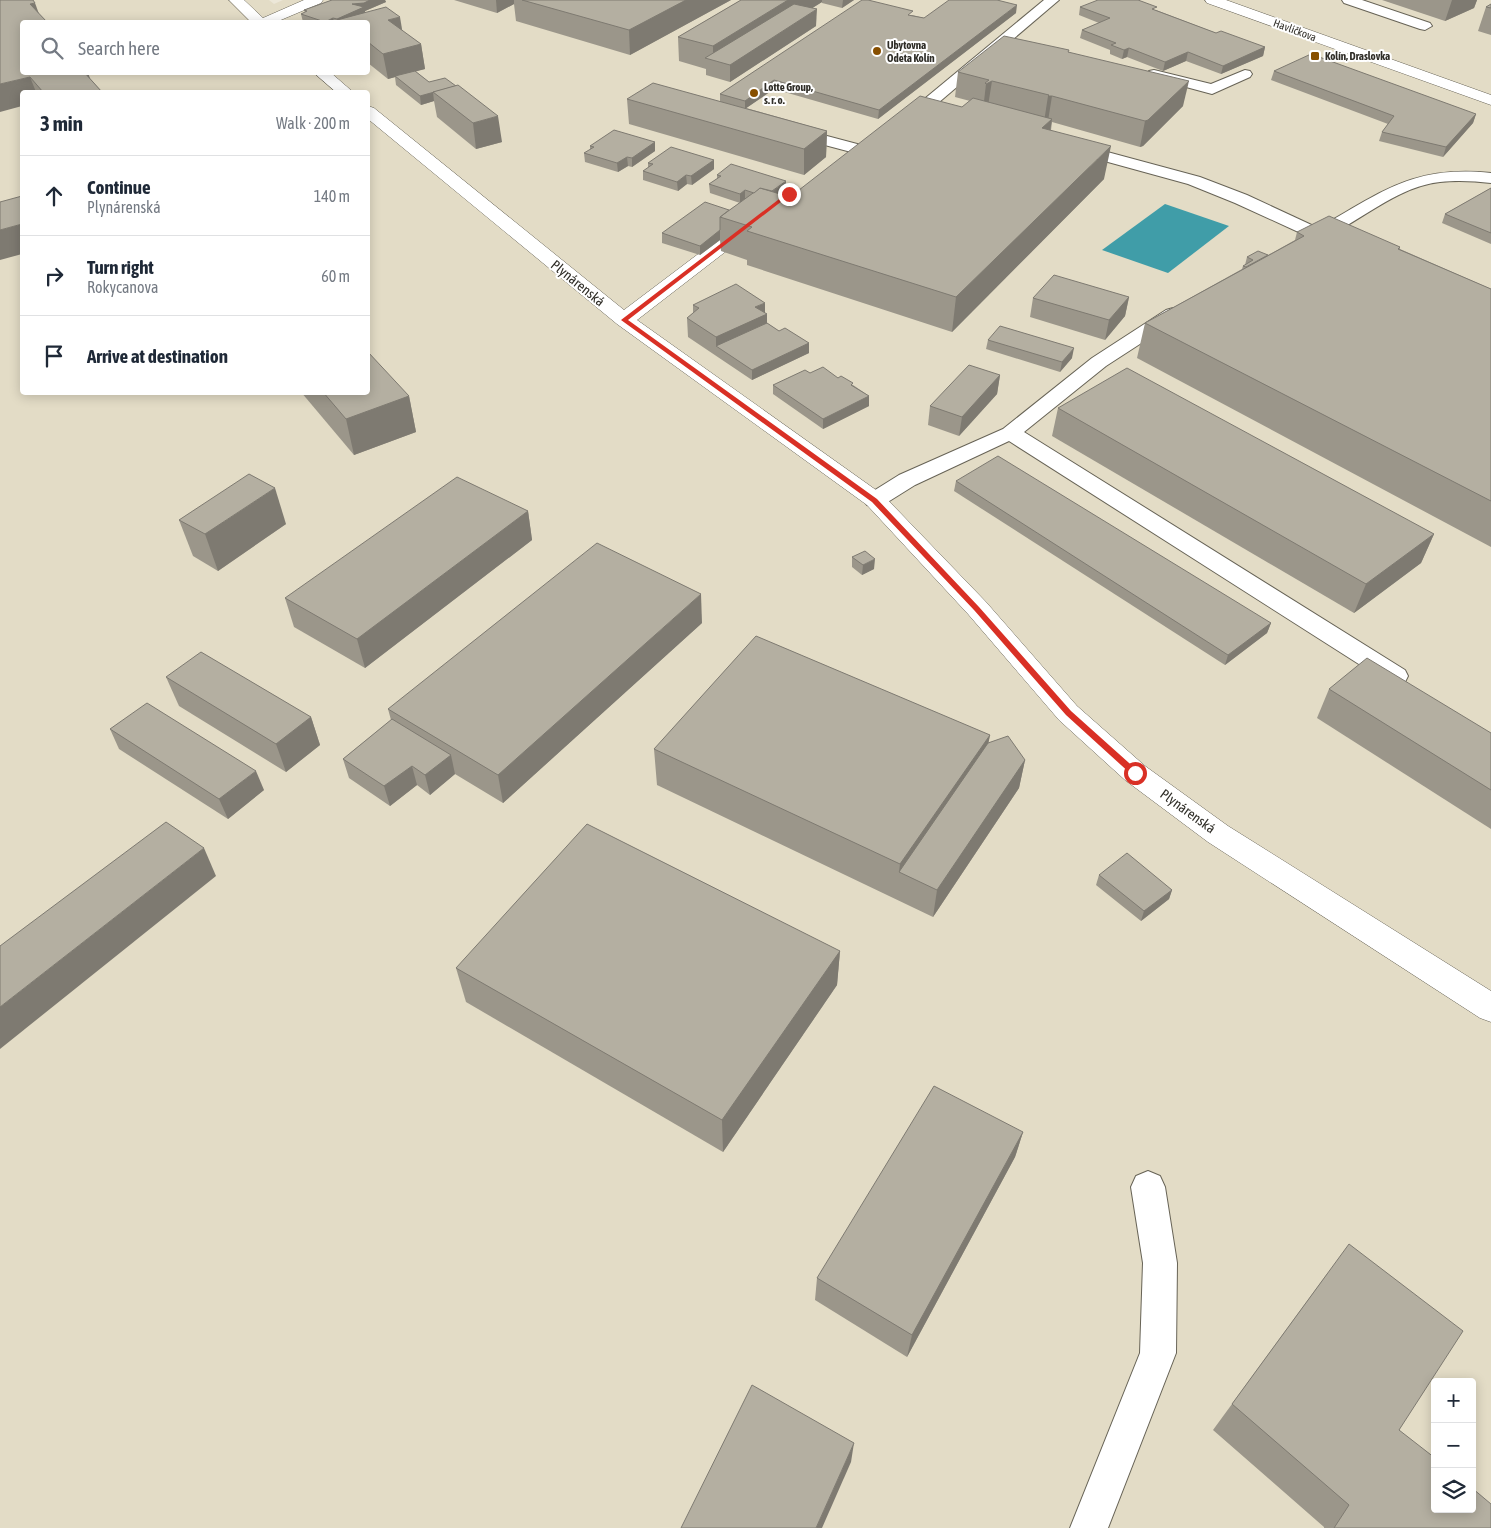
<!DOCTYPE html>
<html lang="en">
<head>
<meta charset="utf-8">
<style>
	:root { --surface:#fff; --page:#f2f2f3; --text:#1f2937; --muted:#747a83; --line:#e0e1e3 }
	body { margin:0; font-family:"Asap Condensed",sans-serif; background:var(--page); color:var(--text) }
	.controls { position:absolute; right:15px; bottom:15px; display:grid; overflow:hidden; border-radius:5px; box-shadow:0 2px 12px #0003 }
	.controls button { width:45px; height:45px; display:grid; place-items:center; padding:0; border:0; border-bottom:1px solid var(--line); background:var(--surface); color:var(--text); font:25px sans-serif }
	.stop { position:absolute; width:15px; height:15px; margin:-11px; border:4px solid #d93025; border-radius:50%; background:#fff }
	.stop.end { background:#d93025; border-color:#fff; box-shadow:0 1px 5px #0008 }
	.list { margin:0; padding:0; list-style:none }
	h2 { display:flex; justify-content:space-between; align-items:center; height:65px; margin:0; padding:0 20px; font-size:21px }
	h2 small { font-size:16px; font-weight:400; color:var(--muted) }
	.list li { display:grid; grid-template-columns:32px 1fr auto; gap:15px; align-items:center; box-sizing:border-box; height:80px; padding:0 20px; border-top:1px solid var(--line) }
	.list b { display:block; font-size:19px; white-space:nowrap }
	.list p { margin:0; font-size:16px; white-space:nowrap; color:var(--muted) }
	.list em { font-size:16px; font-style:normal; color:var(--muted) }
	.icon { flex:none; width:28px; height:28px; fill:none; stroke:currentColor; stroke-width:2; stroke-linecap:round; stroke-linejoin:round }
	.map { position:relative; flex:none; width:1491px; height:1528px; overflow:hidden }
	.search { position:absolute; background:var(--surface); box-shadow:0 2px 12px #0003; left:20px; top:20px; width:350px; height:55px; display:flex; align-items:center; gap:12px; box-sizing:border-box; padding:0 18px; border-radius:5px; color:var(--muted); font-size:19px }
	.panel { position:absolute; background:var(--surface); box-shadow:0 2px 12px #0003; left:20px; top:90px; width:350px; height:305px; border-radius:5px }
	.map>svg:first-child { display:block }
	.built { fill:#e3dcc6; fill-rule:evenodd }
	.water { fill:#409da8 }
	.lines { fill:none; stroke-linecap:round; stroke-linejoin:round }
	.service-casing { stroke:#676356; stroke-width:2 }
	.minor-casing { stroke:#676356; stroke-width:1 }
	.tertiary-casing { stroke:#676356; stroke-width:1 }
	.service { fill:#fff; fill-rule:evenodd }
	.minor { fill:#fff; fill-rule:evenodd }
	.tertiary { fill:#fff; fill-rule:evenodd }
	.wall { fill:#9b968a }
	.shaded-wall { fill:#7e7a71 }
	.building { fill:#b4afa1; stroke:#7e7a71 }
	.route { fill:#d93025 }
	.poi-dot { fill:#874f00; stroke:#fff; stroke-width:2 }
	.labels { text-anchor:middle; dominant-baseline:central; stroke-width:4; stroke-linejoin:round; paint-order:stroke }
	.far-street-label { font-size:11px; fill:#2f2d27; stroke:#fff }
	.far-poi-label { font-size:11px; font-weight:bold; fill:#2f2d27; stroke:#fff; text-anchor:start }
	.street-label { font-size:14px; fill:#2f2d27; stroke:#fff }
</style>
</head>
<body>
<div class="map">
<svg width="1491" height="1528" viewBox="0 0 1491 1528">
	<rect width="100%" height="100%" fill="#ece7d8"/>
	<path class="built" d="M0,0H269L274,4L283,0H1491V1528H0ZM22,22H368V72H22ZM22,92H368V392H22ZM1435,1382H1472V1509H1435Z"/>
	<path class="water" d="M1165,204L1229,226L1168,273L1102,250Z"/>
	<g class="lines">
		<g class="service-casing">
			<g id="service">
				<path d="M1044,0H1059L911,126H899L897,123L899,120Z"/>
				<path d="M1342,0H1362L1430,23L1432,26L1425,30L1420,29L1344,3Z"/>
				<path d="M1154,70L1211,84L1245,70L1250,71L1252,74L1250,77L1212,94L1149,77L1147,74L1149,71Z"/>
				<path d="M793,127L876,149L878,152L876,155L870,157L787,135L785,132L787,129Z"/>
				<path d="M1074,143L1200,177L1247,195L1318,228C1383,192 1412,165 1491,173V183C1474,181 1458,180 1440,182C1401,186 1366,216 1332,234L1339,240L1336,244C1329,246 1327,243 1320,242C1315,241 1310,244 1304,243L1301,239L1305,235L1235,203L1188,184L1068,151L1066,148L1068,145Z"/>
				<path d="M1173,308L1180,310L1182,314L1180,318L1106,366L1024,432L1405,670L1408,676L1405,682L1396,685L1387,682L1009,441L915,485L883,505L875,507L867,505L864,500L867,495L899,475L1003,429L1092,358L1166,310Z"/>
				<path d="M1148,1171L1160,1176L1165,1187L1177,1263L1176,1353L1108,1528H1070L1140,1353L1143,1263L1131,1187L1136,1176Z"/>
			</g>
		</g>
		<g class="minor-casing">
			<g id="minor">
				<path d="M229,0H244L263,18L304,0H323L321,3L276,22H251Z"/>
				<path d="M313,72H330L353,92H336Z"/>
				<path d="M368,106L374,108L624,310L783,190L789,189L795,190L798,194L795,198L637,320L883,495L986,602L1077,706L1145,766L1228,826L1491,991V1022L1480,1018L1208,842L1125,780L1059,720L968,614L867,505L617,324L368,119Z"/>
			</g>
		</g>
		<g class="tertiary-casing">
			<path id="tertiary" d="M1205,0H1226L1491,95V105L1207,3Z"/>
		</g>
		<use href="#service" class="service"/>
		<use href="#minor" class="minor"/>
		<use href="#tertiary" class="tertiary"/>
	</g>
	<g class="wall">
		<path d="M332,0H385L386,2L365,11V13L402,31L421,44L425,69L415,71L502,142L476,149L437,117L434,101L421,105L396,85L395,77L388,79L368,63V22H303L301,14L305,12L304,10Z"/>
		<path d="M454,0H731L630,55L516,21L514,4L497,13Z"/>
		<path d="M741,0H854L842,8L822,3V2L812,8L816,26L730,82L706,75V69L679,61L678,37Z"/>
		<path d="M1382,0H1477L1474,8L1445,21Z"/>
		<path d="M1491,4V35L1478,31L1486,7Z"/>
		<path d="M1080,7L1156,10L1216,33L1265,47L1263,56L1221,74L1186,61L1163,71L1127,57L1122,59L1110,54V50L1080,38L1082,30L1099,23L1079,15Z"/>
		<path d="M1016,13L878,119L774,89L746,108L827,131L826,157L804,175L629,124L627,99L720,101V94L912,15L924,18Z"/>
		<path d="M40,15L90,79L102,92H22Z"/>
		<path d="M1069,52L1183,106L1143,146L1140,147L1052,122L1051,130L1104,179L952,332L747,265V260L721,251L720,240L700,255L662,243V233L729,210L740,203L710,193L709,184L717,179V175L786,190L780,194L790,197L962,107L970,101L955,97L958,72Z"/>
		<path d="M1274,71L1476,114L1473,123L1443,157L1379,141L1382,132L1388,124L1271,80Z"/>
		<path d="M655,142V151L632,167L628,166L618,172L585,162L584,153L590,150V146Z"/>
		<path d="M714,160V169L692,185L687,184L678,191L643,180V171L648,168V163Z"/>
		<path d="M1491,188V244L1442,223L1445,214Z"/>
		<path d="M1297,232L1400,247V249L1491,289V547L1137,358L1145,323L1242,269L1243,266L1245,265L1247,257L1268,255L1295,240Z"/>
		<path d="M1129,297L1125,316L1105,340L1030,317L1033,298Z"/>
		<path d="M693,305L765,313L767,314V323L779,331L809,343V353L752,380L688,337L687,318L693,313Z"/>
		<path d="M988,340L1072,358L1060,372L986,349Z"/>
		<path d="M1000,375L997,394L959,436L928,425L930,406Z"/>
		<path d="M838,378L853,385L869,396V406L823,429L773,394V385Z"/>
		<path d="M301,392H368L409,396L416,432L354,455Z"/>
		<path d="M1058,408L1434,534L1421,563L1354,613L1052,436Z"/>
		<path d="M956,481L1271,623L1267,633L1225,665L954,491Z"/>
		<path d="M528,511L532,540L365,668L294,627L285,598Z"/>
		<path d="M179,520L286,524L218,571L193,556Z"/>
		<path d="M852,557L874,569L862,575L852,567Z"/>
		<path d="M702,623L503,803L455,774L430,795L417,785L390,806L349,778L343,759L391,720L388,709Z"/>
		<path d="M166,677L311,717L320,745L286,772L179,706Z"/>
		<path d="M1329,689L1491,733V829L1317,718Z"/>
		<path d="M110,729L264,790L228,819L119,749Z"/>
		<path d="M990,735L988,743L1025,760L1019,788L933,917L657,785L654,749Z"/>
		<path d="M1099,875L1172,890L1169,899L1141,921L1096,885Z"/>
		<path d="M840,951L837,985L723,1152L466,1002L456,968Z"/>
		<path d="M1023,1132L1015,1157L907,1357L815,1300L817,1278Z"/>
		<path d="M1327,1274L1399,1430L1491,1528H1324V1527L1213,1430Z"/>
	</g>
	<g class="shaded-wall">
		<path d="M370,0H385L386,2L365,11L366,16L337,20L338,22L337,19L352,4Z"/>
		<path d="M496,0H514V4L497,13Z"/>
		<path d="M686,0H731L630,55L629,30Z"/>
		<path d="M788,0H822V2L725,63L713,60V46Z"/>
		<path d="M843,0H854L842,8Z"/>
		<path d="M1452,0H1477L1474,8L1445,21Z"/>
		<path d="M35,3L42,22L30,4Z"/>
		<path d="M1017,5L1016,13L878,119L879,110Z"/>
		<path d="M817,9L816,26L730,82V65Z"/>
		<path d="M400,17L404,41L388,20Z"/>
		<path d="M333,18L334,22H325Z"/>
		<path d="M421,44L425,69L388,79L383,54Z"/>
		<path d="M1265,47L1263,56L1221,74L1223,66Z"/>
		<path d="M1129,48L1127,57L1122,59L1124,50Z"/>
		<path d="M1188,52L1186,61L1163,71L1165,62Z"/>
		<path d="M80,72H88L93,89Z"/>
		<path d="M30,77L36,92H22V106L0,112V84Z"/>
		<path d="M774,80V89L745,109V101Z"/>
		<path d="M992,81L988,106L983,110L986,84Z"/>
		<path d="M1189,81L1183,106L1143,146L1140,147L1145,121Z"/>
		<path d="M433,92L434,101L421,105L420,96Z"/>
		<path d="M1048,96H1052L1048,121L1044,122Z"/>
		<path d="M1476,114L1473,123L1443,157L1446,147Z"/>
		<path d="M498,116L502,142L476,149L473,123Z"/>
		<path d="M1052,119L1047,151L1042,128Z"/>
		<path d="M827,131L826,157L804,175V149Z"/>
		<path d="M655,142V151L632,167V158Z"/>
		<path d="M1111,146L1104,179L952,332L956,297Z"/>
		<path d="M627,157L628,166L618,172L617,163Z"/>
		<path d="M714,160V169L692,185L691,176Z"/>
		<path d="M686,175L687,184L678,191L677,182Z"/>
		<path d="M786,181V190L766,205V196Z"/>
		<path d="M745,190V199L740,203V194Z"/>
		<path d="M22,224V254L0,260V230Z"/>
		<path d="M720,230V240L700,255V246Z"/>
		<path d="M1129,297L1125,316L1105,340L1109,320Z"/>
		<path d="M765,303V315L767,314V333L716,346V337L755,307Z"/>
		<path d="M809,343V353L752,380V370Z"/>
		<path d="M1074,348L1072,358L1060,372L1062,362Z"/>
		<path d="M1000,375L997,394L959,436L962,417Z"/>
		<path d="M409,396L416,432L354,455L346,419Z"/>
		<path d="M869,396V406L823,429V419Z"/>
		<path d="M275,488L286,524L218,571L205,534Z"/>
		<path d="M528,511L532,540L365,668L357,639Z"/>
		<path d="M1434,534L1421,563L1354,613L1366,584Z"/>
		<path d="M875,559L874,569L862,575L863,565Z"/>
		<path d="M701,594L702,623L503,803L498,775Z"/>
		<path d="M1271,623L1267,633L1225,665L1228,655Z"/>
		<path d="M311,717L320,745L286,772L276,744Z"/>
		<path d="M990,735L983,771L899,872L900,864Z"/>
		<path d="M451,755L455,774L430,795L425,775Z"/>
		<path d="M1025,760L1019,788L933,917L937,890Z"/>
		<path d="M412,766L417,785L390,806L384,786Z"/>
		<path d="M256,771L264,790L228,819L219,799Z"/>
		<path d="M204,848L216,876L0,1049V1007Z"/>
		<path d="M1172,890L1169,899L1141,921L1144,911Z"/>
		<path d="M840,951L837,985L723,1152L722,1120Z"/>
		<path d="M1023,1132L1015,1157L907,1357L912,1335Z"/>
		<path d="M854,1443L851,1462L822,1528H816Z"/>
	</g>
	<g class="building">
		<path d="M0,0H33L35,3L30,4L47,22H22V72H84L102,92H43L30,77L0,84Z"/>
		<path d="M332,0H370L364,3L352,4L364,7L337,19L333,18L325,22L301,14L307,11L304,10Z"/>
		<path d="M522,0H686L629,30Z"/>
		<path d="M741,0H788L713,46L678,37Z"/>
		<path d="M862,0H868L913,11L908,15L924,18L949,0H997L1017,5L879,110L774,80L745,101L720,94Z"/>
		<path d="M1098,0H1138L1157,7L1152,9L1216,33L1221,31L1265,47L1223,66L1188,52L1165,62L1129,48L1124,50L1111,45L1116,43L1082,30L1110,18L1080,7Z"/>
		<path d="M794,4L817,9L730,65L705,58Z"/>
		<path d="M1491,4V8L1486,7Z"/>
		<path d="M386,7L400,17L388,20L421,44L383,54L368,42V22H341L337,20Z"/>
		<path d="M1004,36L1069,50L1068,52L1189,81L1148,120L1145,121L1052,96H1048L1049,95L992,81L986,84L985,83L989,80L958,72Z"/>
		<path d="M1311,54L1476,114L1446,147L1382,132L1394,116L1274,71Z"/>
		<path d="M415,71L429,82L445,78L456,86L420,96L395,76Z"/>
		<path d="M653,83L827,131L804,149L627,99Z"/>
		<path d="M458,85L498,116L473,123L433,92Z"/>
		<path d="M920,96L962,107L973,98L1052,119L1042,128L1111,146L956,297L747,231L752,227L720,217L760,188L790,197Z"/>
		<path d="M614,130L655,142L632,158L627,157L617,163L584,153L594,147L590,146Z"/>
		<path d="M671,147L714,160L691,176L686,175L677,182L643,171L653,164L648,163Z"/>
		<path d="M731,164L786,181L772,191L760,188L754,193L745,190L740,194L709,184L721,176L717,175Z"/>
		<path d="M1491,188V233L1445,214Z"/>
		<path d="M22,196V224L0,230V202Z"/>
		<path d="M705,202L729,210L720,217V230L700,246L662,233Z"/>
		<path d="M1329,216L1400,247L1398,249L1491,289V501L1145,323L1304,236L1297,232Z"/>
		<path d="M1258,251L1268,255L1246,267L1243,266L1253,260L1247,257Z"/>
		<path d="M1054,275L1129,297L1109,320L1033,298Z"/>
		<path d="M736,284L765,303L755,307L767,314L716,337L687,318L699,308L693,305Z"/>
		<path d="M767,323L779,331L785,328L809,343L752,370L716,346Z"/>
		<path d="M1000,326L1074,348L1062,362L988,340Z"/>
		<path d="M368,352L409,396L346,419L323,392H368Z"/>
		<path d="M969,365L1000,375L962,417L930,406Z"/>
		<path d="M823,367L838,378L841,376L853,383L851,385L869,396L823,419L773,385L805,370L810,373Z"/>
		<path d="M1127,368L1434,534L1366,584L1058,408Z"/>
		<path d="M998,456L1271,623L1228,655L956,481Z"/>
		<path d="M249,474L275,488L205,534L179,520Z"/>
		<path d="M457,477L528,511L357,639L285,598Z"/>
		<path d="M597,543L701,594L498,775L388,709Z"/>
		<path d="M865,551L875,559L863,565L852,557Z"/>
		<path d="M756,636L990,735L900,864L654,749Z"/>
		<path d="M201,652L311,717L276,744L166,677Z"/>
		<path d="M1367,658L1491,733V790L1329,689Z"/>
		<path d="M147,703L256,771L219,799L110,729Z"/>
		<path d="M392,719L451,755L425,775L412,766L384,786L343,759Z"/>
		<path d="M1008,736L1025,760L937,890L899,872L988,743Z"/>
		<path d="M166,822L204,848L0,1007V946Z"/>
		<path d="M587,824L840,951L722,1120L456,968Z"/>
		<path d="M1127,853L1172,890L1144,911L1099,875Z"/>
		<path d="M934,1086L1023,1132L912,1335L817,1278Z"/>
		<path d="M1349,1244L1463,1331L1399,1430L1435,1458V1509H1472V1488L1491,1504V1528H1334L1349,1505L1232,1404Z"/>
		<path d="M752,1385L854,1443L816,1528H681Z"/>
	</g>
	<path class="route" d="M787,193L791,194L628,320L877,499L979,607L1071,711L1138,771V775H1132L1066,715L974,610L872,502L621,320Z"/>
	<g class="poi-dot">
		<circle cx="877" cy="51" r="5"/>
		<rect x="1310" y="51" width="10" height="10" rx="2.5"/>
		<circle cx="754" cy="93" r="5"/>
	</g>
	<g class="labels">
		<g class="far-street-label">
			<text transform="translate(1295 30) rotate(20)">Havlíčkova</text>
		</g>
		<g class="far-poi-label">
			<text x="887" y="45">Ubytovna<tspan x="887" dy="13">Odeta Kolín</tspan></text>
			<text x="1325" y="56">Kolín, Draslovka</text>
			<text x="764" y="87">Lotte Group,<tspan x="764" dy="13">s. r. o.</tspan></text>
		</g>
		<g class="street-label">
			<text transform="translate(578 283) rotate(39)">Plynárenská</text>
			<text transform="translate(1188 811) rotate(36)">Plynárenská</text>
		</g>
	</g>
</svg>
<div class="controls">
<button>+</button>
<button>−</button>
<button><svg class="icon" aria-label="layers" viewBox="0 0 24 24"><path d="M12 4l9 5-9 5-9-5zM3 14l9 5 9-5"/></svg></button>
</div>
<div class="stop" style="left:1135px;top:773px"></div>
<div class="stop end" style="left:789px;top:194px"></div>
<div class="search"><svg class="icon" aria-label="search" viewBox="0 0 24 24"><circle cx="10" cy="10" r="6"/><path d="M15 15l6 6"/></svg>Search here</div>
<section class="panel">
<h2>3 min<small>Walk · 200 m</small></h2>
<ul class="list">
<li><svg class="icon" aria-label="ahead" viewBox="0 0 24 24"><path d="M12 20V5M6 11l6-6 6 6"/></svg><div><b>Continue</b><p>Plynárenská</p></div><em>140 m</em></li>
<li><svg class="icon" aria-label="right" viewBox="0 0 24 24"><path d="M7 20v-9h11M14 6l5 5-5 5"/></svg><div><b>Turn right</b><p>Rokycanova</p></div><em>60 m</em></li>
<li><svg class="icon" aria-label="arrive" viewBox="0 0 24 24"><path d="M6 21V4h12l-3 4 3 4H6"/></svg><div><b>Arrive at destination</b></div></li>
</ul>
</section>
</div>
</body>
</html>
